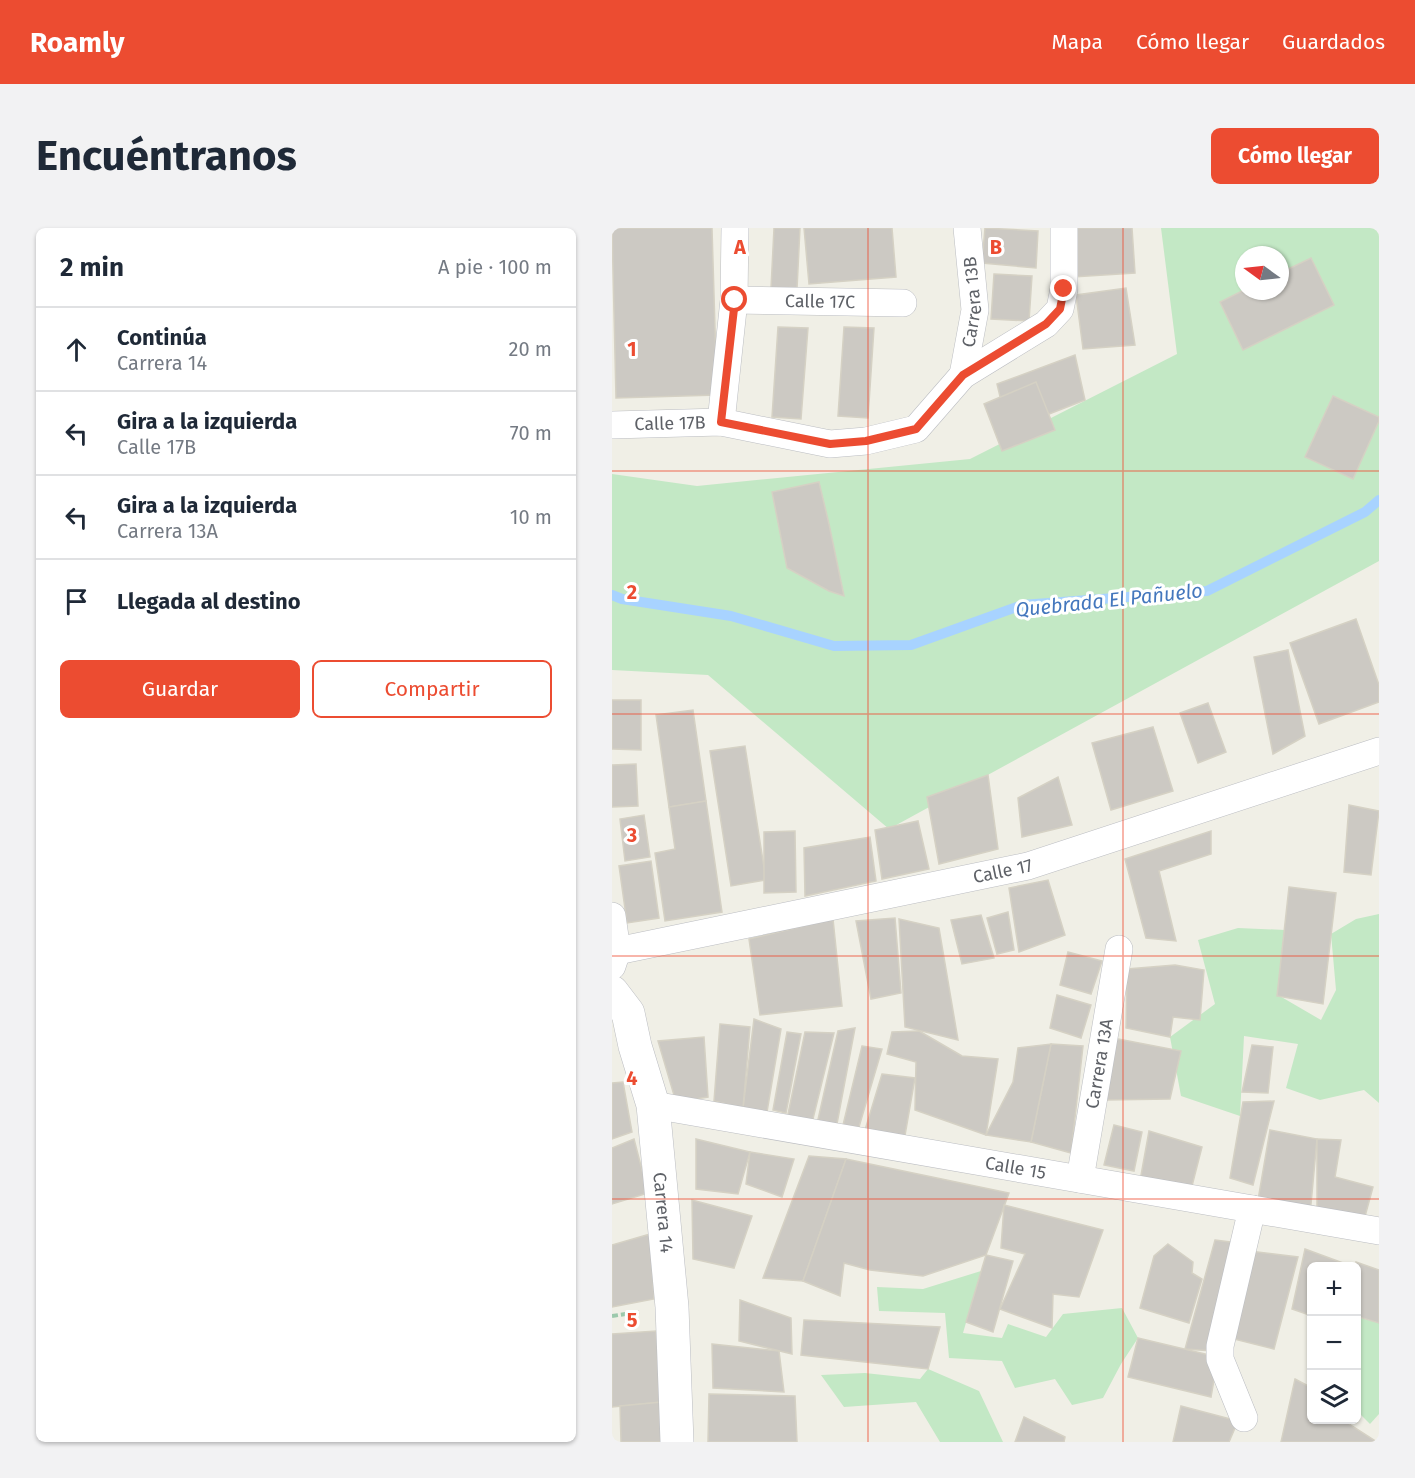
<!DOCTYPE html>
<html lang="es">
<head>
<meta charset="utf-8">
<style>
	:root { --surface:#fff; --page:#f2f2f3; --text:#1f2937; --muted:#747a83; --line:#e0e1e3; --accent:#ec4c31 }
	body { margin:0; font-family:"Fira Sans",sans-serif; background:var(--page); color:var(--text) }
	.controls { position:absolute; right:18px; bottom:18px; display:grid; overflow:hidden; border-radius:9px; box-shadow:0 2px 4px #0004 }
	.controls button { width:54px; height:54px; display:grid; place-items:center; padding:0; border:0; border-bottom:2px solid var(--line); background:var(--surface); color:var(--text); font:30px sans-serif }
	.compass { position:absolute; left:623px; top:18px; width:54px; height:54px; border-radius:50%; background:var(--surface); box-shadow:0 2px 4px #0004; rotate:285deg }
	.stop { position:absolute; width:18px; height:18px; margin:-14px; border:4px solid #ec4c31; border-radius:50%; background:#fff }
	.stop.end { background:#ec4c31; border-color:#fff; box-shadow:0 2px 6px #0008 }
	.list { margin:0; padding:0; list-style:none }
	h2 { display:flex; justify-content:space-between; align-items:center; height:78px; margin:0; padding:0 24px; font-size:26px }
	h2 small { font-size:20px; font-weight:400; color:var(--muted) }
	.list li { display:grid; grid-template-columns:39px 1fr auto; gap:18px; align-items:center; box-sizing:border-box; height:84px; padding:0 24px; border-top:2px solid var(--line) }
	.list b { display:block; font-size:22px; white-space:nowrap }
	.list p { margin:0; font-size:20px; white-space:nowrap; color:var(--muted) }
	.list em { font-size:20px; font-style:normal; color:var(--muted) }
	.actions { display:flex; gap:12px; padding:18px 24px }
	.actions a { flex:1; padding:14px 0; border:2px solid var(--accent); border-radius:9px; text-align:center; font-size:21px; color:var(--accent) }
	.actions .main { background:var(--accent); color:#fff }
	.icon { flex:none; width:33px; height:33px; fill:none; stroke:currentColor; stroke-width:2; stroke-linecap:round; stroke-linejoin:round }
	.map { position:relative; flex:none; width:767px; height:1214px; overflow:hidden; border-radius:9px }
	header { display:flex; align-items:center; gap:36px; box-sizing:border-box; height:84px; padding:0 30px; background:var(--accent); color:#fff }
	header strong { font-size:28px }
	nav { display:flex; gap:33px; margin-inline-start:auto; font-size:21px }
	.intro { display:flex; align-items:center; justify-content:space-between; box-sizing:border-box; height:144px; padding:0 36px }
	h1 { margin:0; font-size:42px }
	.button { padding:15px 27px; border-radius:9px; background:var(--accent); color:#fff; font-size:21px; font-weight:700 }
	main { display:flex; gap:36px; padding:0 36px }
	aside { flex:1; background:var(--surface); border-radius:9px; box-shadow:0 2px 4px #0004 }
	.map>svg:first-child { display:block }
	.green { fill:#c3e8c5; fill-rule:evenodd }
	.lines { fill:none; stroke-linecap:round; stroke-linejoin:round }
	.stream { stroke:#a8d3ff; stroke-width:10 }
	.building { fill:#ccc9c3; stroke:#d5d1c4; stroke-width:1.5 }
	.minor-casing { stroke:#bbbdc2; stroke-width:28 }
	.tertiary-casing { stroke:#bbbdc2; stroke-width:34 }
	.path { stroke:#9cc9ac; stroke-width:4; stroke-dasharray:6 3; stroke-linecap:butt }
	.minor { stroke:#fff; stroke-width:27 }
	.tertiary { stroke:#fff; stroke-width:33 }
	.route { stroke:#ec4c31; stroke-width:8 }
	.grid { fill:none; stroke:#ec4c31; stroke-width:1.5; stroke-opacity:0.55 }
	.labels { text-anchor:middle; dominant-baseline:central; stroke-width:6; stroke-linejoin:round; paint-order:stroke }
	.street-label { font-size:18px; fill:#5e6167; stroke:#fff }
	.water-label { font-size:20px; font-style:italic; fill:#4477bd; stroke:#fff }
	.grid-label { font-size:20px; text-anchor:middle; font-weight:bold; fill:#ec4c31; stroke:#fff; stroke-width:6; stroke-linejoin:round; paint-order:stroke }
</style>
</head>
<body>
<header>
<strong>Roamly</strong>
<nav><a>Mapa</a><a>Cómo llegar</a><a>Guardados</a></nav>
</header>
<div class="intro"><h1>Encuéntranos</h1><a class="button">Cómo llegar</a></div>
<main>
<aside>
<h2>2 min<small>A pie · 100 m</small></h2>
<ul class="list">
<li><svg class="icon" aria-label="ahead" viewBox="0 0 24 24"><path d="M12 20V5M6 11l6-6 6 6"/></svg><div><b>Continúa</b><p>Carrera 14</p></div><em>20 m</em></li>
<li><svg class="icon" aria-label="left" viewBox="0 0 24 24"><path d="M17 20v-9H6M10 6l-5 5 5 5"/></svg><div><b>Gira a la izquierda</b><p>Calle 17B</p></div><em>70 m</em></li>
<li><svg class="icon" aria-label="left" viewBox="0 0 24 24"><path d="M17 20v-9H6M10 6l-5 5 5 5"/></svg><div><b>Gira a la izquierda</b><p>Carrera 13A</p></div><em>10 m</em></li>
<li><svg class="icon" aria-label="arrive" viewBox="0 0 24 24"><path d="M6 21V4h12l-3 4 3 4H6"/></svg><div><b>Llegada al destino</b></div></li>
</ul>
<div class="actions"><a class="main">Guardar</a><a>Compartir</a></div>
</aside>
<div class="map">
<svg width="767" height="1214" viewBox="0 0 767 1214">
	<rect width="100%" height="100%" fill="#f0efe6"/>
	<g class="green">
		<path d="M549,0H767V333L277,601L96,447L0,442V246L85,258L358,231L565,126ZM632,27H668V63H632Z"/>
		<path d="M767,686V875L752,862L708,872L674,860L686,816L632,808L628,888L569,868L558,809L603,776L586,712L626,700L673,702L666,767L709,792L724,762L719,706L744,691Z"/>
		<path d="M369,1043L351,1105L390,1110L396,1096L434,1109L451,1086L510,1080L526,1110L509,1136L491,1170L460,1177L443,1151L403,1160L390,1133L337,1130L333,1085L267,1083L265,1059L311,1061Z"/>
		<path d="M749,1090L767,1095V1186L758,1196L745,1183L744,1094Z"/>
		<path d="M316,1141L367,1163L391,1214H328L304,1174L232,1179L209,1147L253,1145L308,1151Z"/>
	</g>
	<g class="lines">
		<path class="stream" d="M0,367L10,371L119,388L222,418L299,417L410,377L595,363L753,284L767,272"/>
	</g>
	<g class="building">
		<path d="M0,0H100L105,167L4,170Z"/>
		<path d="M162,0H188L185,61L159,60Z"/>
		<path d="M192,0H280L284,49L197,56Z"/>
		<path d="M373,0L426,3L424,40L370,35Z"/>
		<path d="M458,0H520L523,45L461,49Z"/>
		<path d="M699,30L722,77L631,122L608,74L632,62L668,63V45Z"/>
		<path d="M382,46L420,48L417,93L379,91Z"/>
		<path d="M514,60L523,117L471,121L464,67Z"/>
		<path d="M166,99L196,100L189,191L160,189Z"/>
		<path d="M232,99L262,100L256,190L226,188Z"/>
		<path d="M463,127L473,172L396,202L385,156Z"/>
		<path d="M424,154L443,202L390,223L372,176Z"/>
		<path d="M721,168L767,189V193L741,251L693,229Z"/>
		<path d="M207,254L217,296L232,368L217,363L175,340L160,264Z"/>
		<path d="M744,391L767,457V474L707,496L678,415Z"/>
		<path d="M676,422L693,508L661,526L642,429Z"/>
		<path d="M0,472H29V522L0,521Z"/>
		<path d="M596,475L614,524L586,535L568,485Z"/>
		<path d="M81,482L94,573L57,579L44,487Z"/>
		<path d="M541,499L561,563L499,582L480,515Z"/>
		<path d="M133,518L154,652L119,658L98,523Z"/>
		<path d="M24,536L26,578L0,579V537Z"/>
		<path d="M376,547L386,621L327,636L315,569Z"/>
		<path d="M446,549L460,597L410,609L406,570Z"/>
		<path d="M94,573L110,684L53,693L43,625L63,621L57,579Z"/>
		<path d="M737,577L767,583L759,647L732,644Z"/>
		<path d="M32,587L38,629L13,633L8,591Z"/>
		<path d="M306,593L317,641L270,651L263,602Z"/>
		<path d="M183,603L184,664L152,665V604Z"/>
		<path d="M599,603V626L547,643L564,713L534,710L513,631Z"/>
		<path d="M258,609L264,653L193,668L192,620Z"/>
		<path d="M39,633L47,690L15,695L7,638Z"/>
		<path d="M436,652L453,707L407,724L397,660Z"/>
		<path d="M677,659L724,665L711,776L665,768Z"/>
		<path d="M396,684L402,722L385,726L375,690Z"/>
		<path d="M369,687L382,730L350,736L339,692Z"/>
		<path d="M283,690L289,765L259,771L244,693Z"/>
		<path d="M221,691L230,778L148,787L137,711Z"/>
		<path d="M287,691L327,700L346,812L293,799Z"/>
		<path d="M456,724L490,733L479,766L448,757Z"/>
		<path d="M563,737L592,742L588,792L561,789L558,809L514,800L515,741Z"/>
		<path d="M445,767L479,777L469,810L438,800Z"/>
		<path d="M142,791L169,801L155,884L131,880Z"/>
		<path d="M108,796L138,799L131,880L102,873Z"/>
		<path d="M243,800L224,901L205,896L226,803Z"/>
		<path d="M307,803L350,828L386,831L374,907L303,882L304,834L275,826L280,804Z"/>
		<path d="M175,804L189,806L174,885L161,882Z"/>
		<path d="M193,804L222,805L200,895L175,891Z"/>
		<path d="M92,809L96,869L64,874L46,813Z"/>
		<path d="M501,810L569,823L558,871L494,872Z"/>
		<path d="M439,816L471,818L459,925L419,914Z"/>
		<path d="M439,816L419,914L374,907L401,854L406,820Z"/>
		<path d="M640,817L661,819L656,865L630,864Z"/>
		<path d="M250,818L270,821L247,899L231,897Z"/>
		<path d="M270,846L303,850L292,913L253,902Z"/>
		<path d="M11,854L20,904L0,911V855Z"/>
		<path d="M662,873L641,957L618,950L631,874Z"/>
		<path d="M502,897L530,904L522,943L492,937Z"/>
		<path d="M658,902L705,911L698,987L645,978Z"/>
		<path d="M537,903L590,919L579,962L528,953Z"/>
		<path d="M22,911L36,965L0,976V920Z"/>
		<path d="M84,911L138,924L126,966L84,961Z"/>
		<path d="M705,911L729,912L723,949L761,959L752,992L705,982Z"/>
		<path d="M138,924L182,931L170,969L134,956Z"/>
		<path d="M197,928L234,931L191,1053L151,1050Z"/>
		<path d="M234,931L397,965L374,1027L311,1048L258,1042L232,1035L228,1068L191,1053Z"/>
		<path d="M80,972L140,988L122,1040L81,1031Z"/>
		<path d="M392,977L491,1002L467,1069L441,1066L440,1100L388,1081L413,1026L389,1020Z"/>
		<path d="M38,1006L42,1071L0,1079V1017Z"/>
		<path d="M603,1012L626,1015L601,1123L573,1121Z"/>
		<path d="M556,1016L581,1034L580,1045L590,1051L577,1095L528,1080L542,1028Z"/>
		<path d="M693,1021L731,1035L730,1038H700V1088L680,1081Z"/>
		<path d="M637,1023L686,1029L662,1121L618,1110Z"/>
		<path d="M374,1027L401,1033L381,1104L354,1094Z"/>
		<path d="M744,1034L767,1042V1095L744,1088Z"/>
		<path d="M128,1072L179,1090L180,1126L127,1113Z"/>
		<path d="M192,1092L328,1099L316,1141L189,1127Z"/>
		<path d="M44,1103L50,1174L0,1179V1106Z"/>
		<path d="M526,1110L606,1129L599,1169L516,1149Z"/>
		<path d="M100,1116L167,1123L172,1164L101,1160Z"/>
		<path d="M683,1151L700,1160V1192H732L740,1198L765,1214H669Z"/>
		<path d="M97,1166L183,1168L185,1214H96Z"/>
		<path d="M50,1174L49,1214H9L8,1178Z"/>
		<path d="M569,1178L626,1193L617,1214H561Z"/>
		<path d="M412,1189L453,1209L452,1214H403Z"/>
	</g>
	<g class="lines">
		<g class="minor-casing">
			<g id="minor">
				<path id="s1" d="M122,72L291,75"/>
				<path id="s2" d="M351,147L363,82L355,0"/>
				<path d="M109,194L122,72L123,0"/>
				<path id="s3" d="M0,197L109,194L218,216L254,213L304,201L351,147L434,96L448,81L452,61V0"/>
				<path d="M0,688L5,723L0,738"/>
				<path id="s4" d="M5,723L416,638L767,523"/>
				<path id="s5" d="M41,877L767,1003"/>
				<path id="s6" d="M468,951L507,721"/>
				<path d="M632,1190L608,1131V1118L640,981"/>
			</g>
		</g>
		<g class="tertiary-casing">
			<g id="tertiary">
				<path id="s7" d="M0,764L16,785L23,818L41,877L60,1079L65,1214"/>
			</g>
		</g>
		<path class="path" d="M0,1088L27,1084"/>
		<use href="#minor" class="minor"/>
		<use href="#tertiary" class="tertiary"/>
	</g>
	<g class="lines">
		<path class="route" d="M123,72L109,194L218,216L254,213L304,201L351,147L434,96L448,81L452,61"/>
	</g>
	<path class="grid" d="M256,0V1214M511,0V1214M0,243H767M0,486H767M0,728H767M0,971H767"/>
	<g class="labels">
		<g class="street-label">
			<text stroke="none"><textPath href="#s1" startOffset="86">Calle 17C</textPath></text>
			<text stroke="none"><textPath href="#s2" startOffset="74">Carrera 13B</textPath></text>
			<text stroke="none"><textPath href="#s3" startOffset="58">Calle 17B</textPath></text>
			<text stroke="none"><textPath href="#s4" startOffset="394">Calle 17</textPath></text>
			<text stroke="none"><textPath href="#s6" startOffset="117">Carrera 13A</textPath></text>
			<text stroke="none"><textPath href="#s5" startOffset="368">Calle 15</textPath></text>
			<text stroke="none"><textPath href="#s7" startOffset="230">Carrera 14</textPath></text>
		</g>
		<g class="water-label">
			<text transform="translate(497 372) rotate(-6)">Quebrada El Pañuelo</text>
		</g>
	</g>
	<g class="grid-label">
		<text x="128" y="26">A</text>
		<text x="384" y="26">B</text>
		<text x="20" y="128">1</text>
		<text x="20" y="371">2</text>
		<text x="20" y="614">3</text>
		<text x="20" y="857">4</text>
		<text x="20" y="1099">5</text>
	</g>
</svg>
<div class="controls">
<button>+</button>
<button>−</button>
<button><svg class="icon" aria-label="layers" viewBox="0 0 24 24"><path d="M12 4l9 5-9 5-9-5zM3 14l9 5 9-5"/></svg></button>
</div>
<svg class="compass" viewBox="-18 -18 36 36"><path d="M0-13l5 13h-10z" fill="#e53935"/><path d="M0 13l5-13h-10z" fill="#747a83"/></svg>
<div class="stop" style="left:123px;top:72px"></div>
<div class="stop end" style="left:452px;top:61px"></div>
</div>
</main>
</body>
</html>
